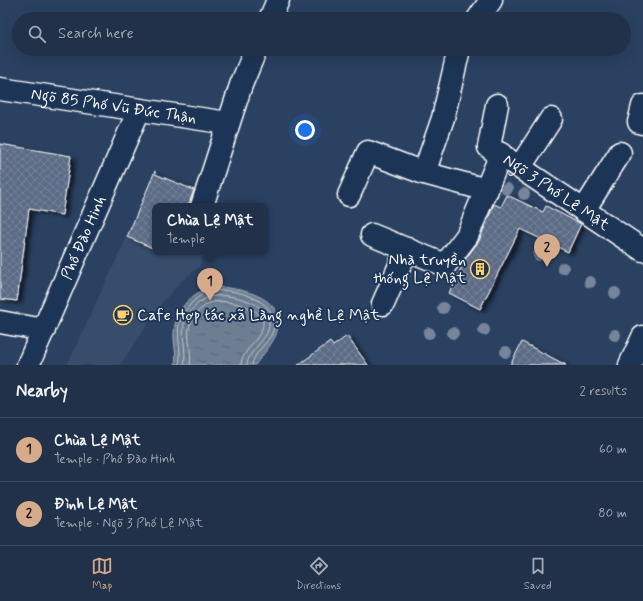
<!DOCTYPE html>
<html lang="en">
<head>
<meta charset="utf-8">
<style>
	:root { --surface:#203149; --page:#2d3d53; --text:#f1f3f6; --muted:#a2a9b4; --line:#3d4c61; --accent:#d6ab8b }
	body { margin:0; font-family:Mynerve,sans-serif; background:var(--page); color:var(--text) }
	.you { position:absolute; left:305px; top:130px; width:14px; height:14px; margin:-10px; border:3px solid #fff; border-radius:50%; background:#1a73e8; box-shadow:0 0 0 6px #1a73e833 }
	.badge { display:grid; place-items:center; width:26px; height:26px; border-radius:50%; background:var(--accent); color:#111; font-size:13px; font-weight:700 }
	.pin { position:absolute; translate:-50% -33px; filter:drop-shadow(0 1px 2px #0008) }
	.pin::after { content:''; position:absolute; top:21px; width:14px; height:12px; background:inherit; clip-path:polygon(0 0,100% 0,50% 100%) }
	.popup { position:absolute; left:152px; top:203px; width:116px; height:52px; box-sizing:border-box; display:grid; place-content:center; border-radius:8px; background:var(--surface); filter:drop-shadow(0 1px 3px #0005); font-size:13px; white-space:nowrap; color:var(--muted) }
	.popup b { font-size:15px; color:var(--text) }
	.popup::after { content:''; position:absolute; left:50%; top:100%; margin-left:-8px; border:8px solid transparent; border-top-color:var(--surface) }
	.list { margin:0; padding:0; list-style:none }
	h2 { display:flex; justify-content:space-between; align-items:center; height:52px; margin:0; padding:0 16px; font-size:17px }
	h2 small { font-size:13px; font-weight:400; color:var(--muted) }
	.list li { display:grid; grid-template-columns:26px 1fr auto; gap:12px; align-items:center; box-sizing:border-box; height:64px; padding:0 16px; border-top:1px solid var(--line) }
	.list b { display:block; font-size:15px; white-space:nowrap }
	.list p { margin:0; font-size:13px; white-space:nowrap; color:var(--muted) }
	.list em { font-size:13px; font-style:normal; color:var(--muted) }
	.icon { flex:none; width:22px; height:22px; fill:none; stroke:currentColor; stroke-width:2; stroke-linecap:round; stroke-linejoin:round }
	.map { position:relative; flex:none; width:643px; height:365px; overflow:hidden }
	.search { position:absolute; background:var(--surface); box-shadow:0 4px 16px #0002; left:12px; right:12px; top:12px; height:44px; display:flex; align-items:center; gap:10px; box-sizing:border-box; padding:0 14px; border-radius:22px; color:var(--muted); font-size:15px }
	.sheet { height:180px; background:var(--surface) }
	nav { display:flex; justify-content:space-around; align-items:center; box-sizing:border-box; height:56px; border-top:1px solid var(--line); background:var(--surface); font-size:11px; color:var(--muted) }
	nav a { display:grid; justify-items:center; gap:2px }
	nav .on { color:var(--accent) }
	.map>svg:first-child { display:block }
	.built { fill:#394e6c }
	.water { fill:url(#water-ripples); stroke:#a7b1be }
	.lines { fill:none; stroke-linecap:round; stroke-linejoin:round }
	.shore { stroke:#c5cbd3; stroke-width:1 }
	.building { fill:url(#building-cross-hatch); stroke:#fff; filter:url(#shadow) }
	.minor-casing { stroke:#fff; stroke-width:25 }
	.minor { stroke:#1d3557; stroke-width:22 }
	.tree { fill:#76859a }
	.labels { text-anchor:middle; dominant-baseline:central; stroke-width:4; stroke-linejoin:round; paint-order:stroke }
	.street-label { font-size:16px; fill:#fff; stroke:#1d3557 }
	.poi-label { font-size:16px; fill:#fff; stroke:#1d3557; text-anchor:end }
</style>
</head>
<body>
<div class="map">
<svg width="643" height="365" viewBox="0 0 643 365">
	<defs>
		<pattern id="water-ripples" width="26" height="14" patternUnits="userSpaceOnUse"><rect width="26" height="14" fill="#6d7d92"/><path d="M2 4q2-2 4 0t4 0M15 11q2-2 4 0t4 0" fill="none" stroke="#5e6772"/></pattern>
		<pattern id="building-cross-hatch" width="8" height="8" patternUnits="userSpaceOnUse"><rect width="8" height="8" fill="#5b6c86"/><path d="M0 0l8 8M0 8l8-8" fill="none" stroke="#748298"/></pattern>
		<filter id="shadow"><feDropShadow dx="4.5" dy="2.5" stdDeviation="2" flood-color="#0009"/></filter>
	</defs>
	<rect width="100%" height="100%" fill="#2a4161"/>
	<filter id="ink" filterUnits="userSpaceOnUse"><feTurbulence type="fractalNoise" baseFrequency=".025" numOctaves="2"/><feDisplacementMap in="SourceGraphic" scale="8" xChannelSelector="R" yChannelSelector="G"/><feConvolveMatrix kernelMatrix="1 2 1 2 8 2 1 2 1" color-interpolation-filters="sRGB"/></filter>
	<g filter="url(#ink)">
		<path class="built" d="M127,237L155,249V252L168,254V252H205L199,267L182,281L165,299L120,365H67Z"/>
		<path class="water" d="M213,287C236,287 284,295 278,328C275,342 263,354 255,365H175C177,355 174,347 174,337C173,312 190,292 213,287Z"/>
		<g class="lines">
			<g class="shore">
				<path d="M179,365C183,348 173,330 183,314C189,305 198,295 208,292C228,286 272,297 274,322C276,340 254,349 252,365"/>
				<path d="M184,365C188,349 178,331 187,317C192,308 200,300 210,297C226,292 267,301 269,322C271,339 248,349 247,365"/>
				<path d="M190,365C193,350 184,333 192,320C196,313 203,306 210,303C222,298 261,306 263,322C265,336 241,350 241,365"/>
			</g>
		</g>
		<g class="building">
			<path d="M0,144L71,156L62,215L29,209L17,301L0,299Z"/>
			<path d="M155,171V174L194,190L188,206H155V249L127,237Z"/>
			<path d="M507,195L543,212L546,206L581,224L568,252L520,229L480,309L449,293L466,258L479,241L494,204L501,207Z"/>
			<path d="M347,336L368,365H298L330,342L333,346Z"/>
			<path d="M522,342L566,365H510Z"/>
		</g>
		<g class="lines">
			<g class="minor-casing">
				<g id="minor">
					<path d="M270,19L278,0"/>
					<path d="M478,19L491,0"/>
					<path d="M459,49L443,118L424,173L487,190"/>
					<path id="s1" d="M0,89L228,123"/>
					<path id="s2" d="M497,105L489,147L643,250"/>
					<path d="M643,106L639,122L643,123"/>
					<path d="M520,167L551,119"/>
					<path d="M349,195L368,152L424,173"/>
					<path d="M202,206L241,85L256,49"/>
					<path d="M584,210L620,153"/>
					<path d="M372,235L445,265L467,236L501,154"/>
					<path d="M383,304L407,249"/>
					<path d="M0,322L44,330"/>
					<path id="s3" d="M28,365L139,110"/>
					<path d="M630,365L643,337"/>
				</g>
			</g>
			<use href="#minor" class="minor"/>
		</g>
		<g class="tree">
			<circle cx="507" cy="189" r="6"/>
			<circle cx="524" cy="194" r="6"/>
			<circle cx="539" cy="255" r="6"/>
			<circle cx="563" cy="268" r="6"/>
			<circle cx="590" cy="282" r="6"/>
			<circle cx="615" cy="293" r="6"/>
			<circle cx="443" cy="308" r="6"/>
			<circle cx="484" cy="330" r="6"/>
			<circle cx="429" cy="333" r="6"/>
			<circle cx="453" cy="333" r="6"/>
			<circle cx="615" cy="335" r="6"/>
			<circle cx="506" cy="352" r="6"/>
		</g>
	</g>
	<defs>
		<g id="building-ring" transform="scale(1)"><circle r="9.5" fill="#1d3557" stroke="#ffd166" stroke-width="1.5"/><path d="M-4-6H4V6H1V3H-1V6H-4ZM-2.5-4.3h1.7v1.8h-1.7ZM.8-4.3h1.7v1.8H.8ZM-2.5-1h1.7V.8h-1.7ZM.8-1h1.7V.8H.8Z" fill="#ffd166"/></g>
		<g id="cafe-ring" transform="scale(1)"><circle r="9.5" fill="#1d3557" stroke="#ffd166" stroke-width="1.5"/><path d="M-5.5-4.5H6V0H3Q3 3.5 0 3.5H-2.5Q-5.5 3.5-5.5 0ZM3-3.2v2h1.7v-2ZM-6 4.5H4V6H-6Z" fill="#ffd166"/></g>
	</defs>
	<g fill-rule="evenodd">
		<use href="#building-ring" x="480" y="269"/>
		<use href="#cafe-ring" x="123" y="315"/>
	</g>
	<g class="labels">
		<g class="street-label">
			<text stroke="none"><textPath href="#s1" startOffset="115">Ngõ 85 Phố Vũ Đức Thận</textPath></text>
			<text stroke="none"><textPath href="#s2" startOffset="124">Ngõ 3 Phố Lệ Mật</textPath></text>
			<text stroke="none"><textPath href="#s3" startOffset="139">Phố Đào Hinh</textPath></text>
		</g>
		<g class="poi-label">
			<text x="466" y="260">Nhà truyền<tspan x="466" dy="18">thống Lệ Mật</tspan></text>
			<text x="137" y="315" text-anchor="start">Cafe Hợp tác xã Làng nghề Lệ Mật</text>
		</g>
	</g>
</svg>
<div class="you"></div>
<div class="pin badge" style="left:210px;top:301px">1</div>
<div class="popup"><b>Chùa Lệ Mật</b>Temple</div>
<div class="pin badge" style="left:547px;top:267px">2</div>
<div class="search"><svg class="icon" aria-label="search" viewBox="0 0 24 24"><circle cx="10" cy="10" r="6"/><path d="M15 15l6 6"/></svg>Search here</div>
</div>
<section class="sheet">
<h2>Nearby<small>2 results</small></h2>
<ul class="list">
<li><span class="badge">1</span><div><b>Chùa Lệ Mật</b><p>Temple · Phố Đào Hinh</p></div><em>60 m</em></li>
<li><span class="badge">2</span><div><b>Đình Lệ Mật</b><p>Temple · Ngõ 3 Phố Lệ Mật</p></div><em>80 m</em></li>
</ul>
</section>
<nav>
<a class="on"><svg class="icon" aria-label="map" viewBox="0 0 24 24"><path d="M3 6l6-2 6 2 6-2v14l-6 2-6-2-6 2zM9 4v14M15 6v14"/></svg>Map</a>
<a><svg class="icon" aria-label="directions" viewBox="0 0 24 24"><path d="M12 3l9 9-9 9-9-9zM9 14v-3h6M13 9l2 2-2 2"/></svg>Directions</a>
<a><svg class="icon" aria-label="saved" viewBox="0 0 24 24"><path d="M7 4h10v16l-5-4-5 4z"/></svg>Saved</a>
</nav>
</body>
</html>
